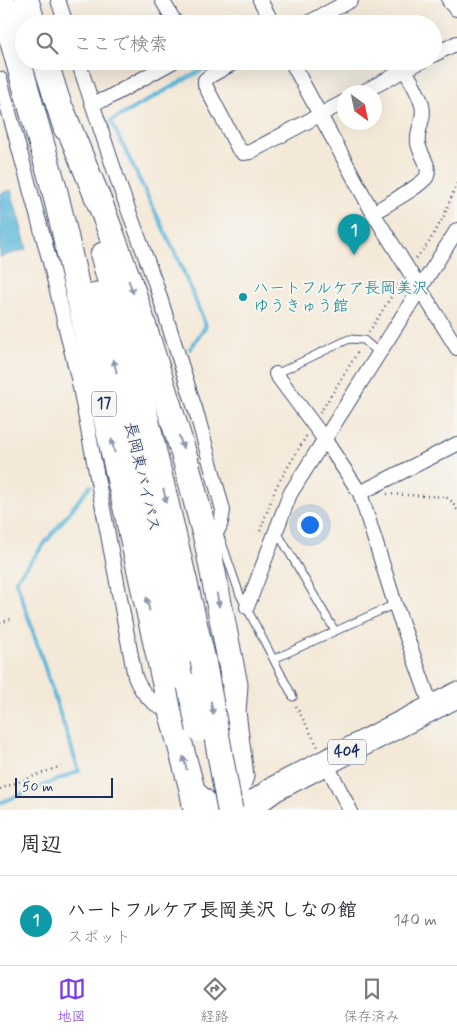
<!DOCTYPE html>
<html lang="ja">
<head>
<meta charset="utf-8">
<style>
	:root { --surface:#fff; --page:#f2f2f3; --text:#2b2b33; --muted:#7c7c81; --line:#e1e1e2; --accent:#7c3aed }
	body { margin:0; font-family:Mynerve,"Klee One",sans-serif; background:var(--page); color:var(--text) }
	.compass { position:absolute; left:337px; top:85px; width:45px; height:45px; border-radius:50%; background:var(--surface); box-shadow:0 5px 20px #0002; rotate:147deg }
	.scale { position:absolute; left:15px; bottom:12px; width:98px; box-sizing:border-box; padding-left:5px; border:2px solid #1b2f5e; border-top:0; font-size:14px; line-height:18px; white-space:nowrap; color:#1b2f5e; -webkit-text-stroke:4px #f6f6f2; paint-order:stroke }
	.you { position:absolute; left:309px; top:524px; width:18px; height:18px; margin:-12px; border:4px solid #fff; border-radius:50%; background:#1a73e8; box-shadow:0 0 0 8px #1a73e833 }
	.badge { display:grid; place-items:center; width:32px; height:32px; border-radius:50%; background:var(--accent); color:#fff; font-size:16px; font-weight:700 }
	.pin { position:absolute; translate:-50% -41px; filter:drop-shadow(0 1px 2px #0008) }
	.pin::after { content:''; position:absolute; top:26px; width:18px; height:15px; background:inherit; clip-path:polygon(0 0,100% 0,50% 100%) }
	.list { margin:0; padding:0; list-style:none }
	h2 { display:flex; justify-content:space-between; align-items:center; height:65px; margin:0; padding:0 20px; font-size:21px }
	h2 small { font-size:16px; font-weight:400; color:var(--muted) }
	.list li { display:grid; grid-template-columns:32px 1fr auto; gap:15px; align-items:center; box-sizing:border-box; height:90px; padding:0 20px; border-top:1px solid var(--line) }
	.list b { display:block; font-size:19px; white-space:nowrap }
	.list p { margin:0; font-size:16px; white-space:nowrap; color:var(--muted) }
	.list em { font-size:16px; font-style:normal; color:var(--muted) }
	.icon { flex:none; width:28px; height:28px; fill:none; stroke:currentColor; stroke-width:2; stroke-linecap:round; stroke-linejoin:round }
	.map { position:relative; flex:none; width:457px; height:810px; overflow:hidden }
	.search { position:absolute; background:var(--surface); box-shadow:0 5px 20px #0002; left:15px; right:15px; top:15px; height:55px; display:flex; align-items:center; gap:12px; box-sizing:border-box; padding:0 18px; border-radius:28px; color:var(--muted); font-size:19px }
	.sheet { height:155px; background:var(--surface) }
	nav { display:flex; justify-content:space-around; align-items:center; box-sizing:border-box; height:70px; border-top:1px solid var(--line); background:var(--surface); font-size:14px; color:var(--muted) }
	nav a { display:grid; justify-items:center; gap:2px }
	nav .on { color:var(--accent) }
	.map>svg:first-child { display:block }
	.water { fill:#5eb8db; stroke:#3c749c }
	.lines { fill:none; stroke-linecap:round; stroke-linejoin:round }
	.stream { stroke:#5eb8db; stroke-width:4 }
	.lane-casing { stroke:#3c4b70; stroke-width:9 }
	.street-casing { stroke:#3c4b70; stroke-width:16 }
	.secondary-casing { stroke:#3c4b70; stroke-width:22 }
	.highway-casing { stroke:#3c4b70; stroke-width:27 }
	.path { stroke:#3c4b70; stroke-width:2.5; stroke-dasharray:1 4; stroke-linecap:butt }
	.lane { stroke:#fff; stroke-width:7 }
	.street { stroke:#fff; stroke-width:14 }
	.secondary { stroke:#fff; stroke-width:20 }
	.highway { stroke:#fff; stroke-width:25 }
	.highway-bridge-casing { stroke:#3c4b70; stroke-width:27; stroke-linecap:butt }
	.highway-bridge { stroke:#fff; stroke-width:25 }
	.oneway { fill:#8d97ae }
	.culture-dot { fill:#0f9aa8; stroke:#f6f6f2; stroke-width:2 }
	.labels { text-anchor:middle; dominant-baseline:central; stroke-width:4; stroke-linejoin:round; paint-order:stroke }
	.shield { fill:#f6f6f2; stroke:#5d6b8a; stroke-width:1 }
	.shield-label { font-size:15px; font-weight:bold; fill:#1b2f5e }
	.culture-label { font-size:16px; fill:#0d838f; stroke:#f6f6f2; text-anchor:start }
	.street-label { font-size:16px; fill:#1b2f5e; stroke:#f6f6f2 }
</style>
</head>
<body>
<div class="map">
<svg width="457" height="810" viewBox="0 0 457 810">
	<rect width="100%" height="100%" fill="#f6f6f2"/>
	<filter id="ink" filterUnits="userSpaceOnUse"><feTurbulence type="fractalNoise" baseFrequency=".02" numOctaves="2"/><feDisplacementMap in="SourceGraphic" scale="10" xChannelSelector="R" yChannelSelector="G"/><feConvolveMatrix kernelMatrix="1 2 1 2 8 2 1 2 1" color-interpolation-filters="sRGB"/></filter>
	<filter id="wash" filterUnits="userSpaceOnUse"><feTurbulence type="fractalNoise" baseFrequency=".0096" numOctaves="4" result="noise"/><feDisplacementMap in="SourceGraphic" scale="20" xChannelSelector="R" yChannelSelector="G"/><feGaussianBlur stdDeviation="1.12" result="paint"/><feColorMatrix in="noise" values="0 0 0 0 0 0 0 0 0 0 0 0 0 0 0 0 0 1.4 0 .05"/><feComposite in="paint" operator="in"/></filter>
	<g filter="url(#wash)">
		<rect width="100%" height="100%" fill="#f4e9d8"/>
		<path class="water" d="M11,190L27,249L0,257V194Z"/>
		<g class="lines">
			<g class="stream">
				<path d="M190,349L206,326L180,263L111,121L218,61"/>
				<path d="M0,803L79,771L16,580L90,486"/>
			</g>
		</g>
	</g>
	<g filter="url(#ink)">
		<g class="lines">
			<g class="lane-casing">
				<g id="lane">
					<path d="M276,374L349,339L364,340L379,353"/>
					<path d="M276,530L335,631"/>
					<path d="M218,531L240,595L293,697"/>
					<path d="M274,659L395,604"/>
				</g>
			</g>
			<g class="street-casing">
				<g id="street">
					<path d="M58,0L66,24"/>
					<path d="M162,0L176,24"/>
					<path d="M260,0L273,24"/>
					<path d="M306,24L351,0"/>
					<path d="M433,55L457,43"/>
					<path d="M78,61L121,190L156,285L198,418L223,510C221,526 220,530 207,542"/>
					<path d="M237,61L210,76L205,80V85L238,148L243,153L250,152L344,102"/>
					<path d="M291,61L373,213L457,348"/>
					<path d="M0,79L50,262L79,382L135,677C142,694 153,706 171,711"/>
					<path d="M363,92L422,61"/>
					<path d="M92,103L106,99L174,61"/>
					<path d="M373,213C384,206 423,185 427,176C431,165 419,153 418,143C416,130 426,118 422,105C419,93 411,81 405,70"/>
					<path d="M276,374L325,440L360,493L457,444"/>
					<path d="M360,493L395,604L432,708"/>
					<path d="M247,607L290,494L457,230"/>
					<path d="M326,763L350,810"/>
				</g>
			</g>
			<g class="secondary-casing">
				<g id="secondary">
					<path d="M452,0L457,6"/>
					<path d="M192,789L217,810"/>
				</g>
			</g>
			<g class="highway-casing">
				<g id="highway">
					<path d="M1,0L54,188L65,234L171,711L192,789L196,810"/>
					<path d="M26,0L33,24"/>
					<path d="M45,61L66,128"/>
					<path d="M62,111L101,206L133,292L183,451L207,542L235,685L233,712L241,776L228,810"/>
					<path d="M103,255L137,380L203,660"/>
					<path d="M96,295L141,466L190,686"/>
					<path d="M239,810L259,800L274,789L457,695"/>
				</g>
			</g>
			<g class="path">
				<path d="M416,258L428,244L443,218L457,183"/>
				<path d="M369,332L401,281"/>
				<path d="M320,413L359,350"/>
				<path d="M387,494L446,497L451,501L457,510"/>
				<path d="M260,531L276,487L307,435"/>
				<path d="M0,623L11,619"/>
				<path d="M296,706L318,747"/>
				<path d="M0,789L61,766"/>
			</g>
			<use href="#lane" class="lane"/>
			<use href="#street" class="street"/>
			<use href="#secondary" class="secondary"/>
			<use href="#highway" class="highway"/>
			<g class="highway-bridge-casing">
				<g id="highway-bridge">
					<path d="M203,660L230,810"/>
					<path d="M190,686L199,729"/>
				</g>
			</g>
			<use href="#highway-bridge" class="highway-bridge"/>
		</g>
		<defs><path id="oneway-solid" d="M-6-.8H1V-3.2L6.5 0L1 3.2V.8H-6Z" transform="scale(1.25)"/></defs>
		<g class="oneway">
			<use href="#oneway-solid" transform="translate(131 287) rotate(70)"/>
			<use href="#oneway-solid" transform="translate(115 366) rotate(-104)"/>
			<use href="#oneway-solid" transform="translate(181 442) rotate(73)"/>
			<use href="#oneway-solid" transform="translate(113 446) rotate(-103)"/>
			<use href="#oneway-solid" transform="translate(165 496) rotate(77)"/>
			<use href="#oneway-solid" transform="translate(218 600) rotate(80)"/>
			<use href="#oneway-solid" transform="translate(148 604) rotate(-102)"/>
			<use href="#oneway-solid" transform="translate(212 708) rotate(80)"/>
			<use href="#oneway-solid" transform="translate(185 763) rotate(-105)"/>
		</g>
	</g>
	<circle class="culture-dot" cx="243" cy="297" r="5"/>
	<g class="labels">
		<g class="shield">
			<rect x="91.5" y="391.5" width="25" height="25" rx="4"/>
			<rect x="328" y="739.5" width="38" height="25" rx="4"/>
		</g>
		<g class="shield-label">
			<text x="104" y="404">17</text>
			<text x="347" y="752">404</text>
		</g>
		<g class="culture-label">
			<text x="253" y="288">ハートフルケア長岡美沢<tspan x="253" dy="18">ゆうきゅう館</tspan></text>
		</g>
		<g class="street-label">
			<text transform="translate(142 477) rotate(77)">長岡東バイパス</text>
		</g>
	</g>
</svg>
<svg class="compass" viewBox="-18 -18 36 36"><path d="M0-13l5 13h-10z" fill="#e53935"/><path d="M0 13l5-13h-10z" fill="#7c7c81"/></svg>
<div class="scale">50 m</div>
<div class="you"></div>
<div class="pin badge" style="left:354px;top:255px;background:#0f9aa8">1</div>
<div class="search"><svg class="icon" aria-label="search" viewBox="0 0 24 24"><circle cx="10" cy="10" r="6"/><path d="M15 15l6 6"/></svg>ここで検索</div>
</div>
<section class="sheet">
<h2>周辺<small></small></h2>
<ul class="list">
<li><span class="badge" style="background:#0f9aa8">1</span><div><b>ハートフルケア長岡美沢 しなの館</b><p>スポット</p></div><em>140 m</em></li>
</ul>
</section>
<nav>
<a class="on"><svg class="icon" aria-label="map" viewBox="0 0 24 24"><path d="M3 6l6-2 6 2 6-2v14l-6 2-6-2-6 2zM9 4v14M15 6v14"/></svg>地図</a>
<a><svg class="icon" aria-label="directions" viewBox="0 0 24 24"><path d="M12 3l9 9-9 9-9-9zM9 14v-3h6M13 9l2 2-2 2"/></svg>経路</a>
<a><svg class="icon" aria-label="saved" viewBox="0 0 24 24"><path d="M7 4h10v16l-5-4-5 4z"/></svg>保存済み</a>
</nav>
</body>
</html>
